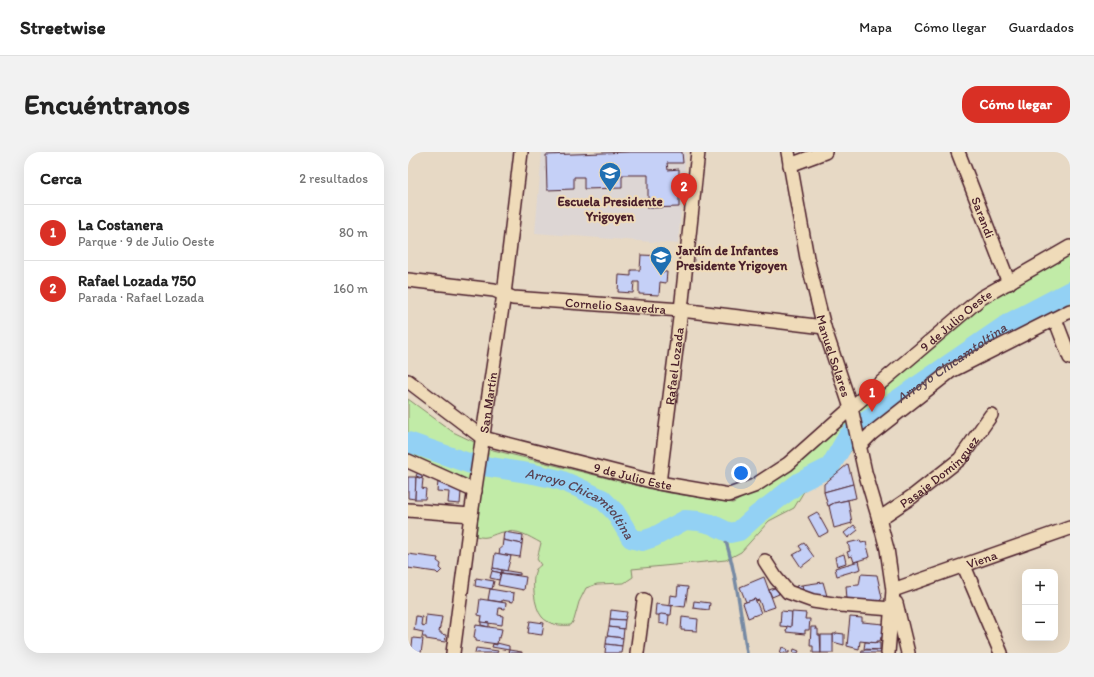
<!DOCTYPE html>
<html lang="es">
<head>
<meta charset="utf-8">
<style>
	:root { --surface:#fff; --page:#f2f2f2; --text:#222; --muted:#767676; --line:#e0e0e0; --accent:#d93025 }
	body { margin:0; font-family:Itim,sans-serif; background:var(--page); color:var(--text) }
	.controls { position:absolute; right:12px; bottom:12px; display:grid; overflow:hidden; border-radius:8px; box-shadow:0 4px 16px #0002 }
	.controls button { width:36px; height:36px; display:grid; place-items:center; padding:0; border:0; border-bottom:1px solid var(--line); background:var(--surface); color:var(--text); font:20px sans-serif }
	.you { position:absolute; left:333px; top:321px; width:14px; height:14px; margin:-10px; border:3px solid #fff; border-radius:50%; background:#1a73e8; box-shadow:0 0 0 6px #1a73e833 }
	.badge { display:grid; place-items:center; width:26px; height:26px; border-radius:50%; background:var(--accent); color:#fff; font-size:13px; font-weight:700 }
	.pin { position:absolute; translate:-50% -33px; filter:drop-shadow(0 1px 2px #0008) }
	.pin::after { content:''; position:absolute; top:21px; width:14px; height:12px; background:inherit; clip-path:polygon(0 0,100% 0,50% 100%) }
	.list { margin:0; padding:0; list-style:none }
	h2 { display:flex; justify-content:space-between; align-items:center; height:52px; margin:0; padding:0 16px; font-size:17px }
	h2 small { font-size:13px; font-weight:400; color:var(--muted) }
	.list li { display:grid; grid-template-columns:26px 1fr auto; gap:12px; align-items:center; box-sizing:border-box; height:56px; padding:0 16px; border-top:1px solid var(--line) }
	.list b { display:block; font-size:15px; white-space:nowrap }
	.list p { margin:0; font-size:13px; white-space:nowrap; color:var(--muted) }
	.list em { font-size:13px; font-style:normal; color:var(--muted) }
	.map { position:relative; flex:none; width:662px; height:501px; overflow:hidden; border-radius:16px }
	header { display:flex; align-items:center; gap:24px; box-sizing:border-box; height:56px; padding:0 20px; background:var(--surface); border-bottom:1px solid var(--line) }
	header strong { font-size:19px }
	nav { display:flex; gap:22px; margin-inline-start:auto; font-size:14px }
	.intro { display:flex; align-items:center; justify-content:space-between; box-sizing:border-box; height:96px; padding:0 24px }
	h1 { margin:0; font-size:28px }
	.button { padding:10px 18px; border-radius:16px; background:var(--accent); color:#fff; font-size:14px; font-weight:700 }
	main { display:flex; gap:24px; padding:0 24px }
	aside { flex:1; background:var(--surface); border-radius:16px; box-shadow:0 4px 16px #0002 }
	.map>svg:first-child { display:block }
	.built { fill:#ddd6d4 }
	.green { fill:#c1eba7; stroke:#868569 }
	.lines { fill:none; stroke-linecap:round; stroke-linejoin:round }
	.stream { stroke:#768aa4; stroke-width:3.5 }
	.river { stroke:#93d1f4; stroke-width:20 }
	.building { fill:#c5d0f7; stroke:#4a1f2b }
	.street-casing { stroke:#4a1f2b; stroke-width:16 }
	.street { stroke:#efdbb9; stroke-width:13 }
	.labels { text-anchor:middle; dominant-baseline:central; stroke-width:4; stroke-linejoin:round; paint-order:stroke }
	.poi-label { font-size:13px; font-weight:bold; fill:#4a1f2b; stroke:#efdbb9 }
	.street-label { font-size:13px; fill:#4a1f2b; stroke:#efdbb9 }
	.water-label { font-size:14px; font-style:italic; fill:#594353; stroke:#efdbb9 }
</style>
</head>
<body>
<header>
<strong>Streetwise</strong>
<nav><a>Mapa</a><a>Cómo llegar</a><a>Guardados</a></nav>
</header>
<div class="intro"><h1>Encuéntranos</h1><a class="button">Cómo llegar</a></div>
<main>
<aside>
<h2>Cerca<small>2 resultados</small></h2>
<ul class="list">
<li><span class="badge">1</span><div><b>La Costanera</b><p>Parque · 9 de Julio Oeste</p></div><em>80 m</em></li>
<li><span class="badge">2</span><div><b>Rafael Lozada 750</b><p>Parada · Rafael Lozada</p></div><em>160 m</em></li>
</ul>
</aside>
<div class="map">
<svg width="662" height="501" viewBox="0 0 662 501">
	<rect width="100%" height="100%" fill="#e7d9c5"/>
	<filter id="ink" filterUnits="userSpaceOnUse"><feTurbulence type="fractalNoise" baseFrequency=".025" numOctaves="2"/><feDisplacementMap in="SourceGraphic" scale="8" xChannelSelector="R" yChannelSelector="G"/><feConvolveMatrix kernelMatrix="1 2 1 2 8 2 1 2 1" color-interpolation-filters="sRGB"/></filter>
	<g filter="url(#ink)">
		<path class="built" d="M134,0H278L270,92L127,81Z"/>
		<path class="green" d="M662,98V156L594,192L452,288L427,318L398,336L386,356L361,369L333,400L318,408L224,417L225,425L216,431L189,432L178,436L171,450L166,468L163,473C153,474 141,473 134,465C126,456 123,428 128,417C129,417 132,413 133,413L129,407L133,391C120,384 110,377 95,380C83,382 81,388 68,384L72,342L0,303V247L45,280L81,297L256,340L325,351L332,347L412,290L567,154Z"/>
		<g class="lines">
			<path class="stream" d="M314,377C328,417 332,459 339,501"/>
			<path class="river" id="s1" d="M0,290L63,312L126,322L152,328L169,335L194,347L207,360L223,386L234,389L246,385L277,368L291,369L303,372L322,381L331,379L349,363L392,330L422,315L440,284L454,272L601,171L662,139"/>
		</g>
		<g class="building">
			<path d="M223,0H274L275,11H259L260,18L271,17V55L240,56V23H214V36L176,37V25H166V37L139,38L138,3Z"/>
			<path d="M233,103L255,104L253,120H259L258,131L252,130L251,143L231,142V130H226L225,141L210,140L211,123L223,124V118H232Z"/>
			<path d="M440,312L445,332L416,340V332Z"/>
			<path d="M10,320L16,323L14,326L8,324Z"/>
			<path d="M0,325H8L7,347L0,346Z"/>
			<path d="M8,325L15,327L14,336L18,337L17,347H7Z"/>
			<path d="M30,330L53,340L52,352L40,351L41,340L29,339Z"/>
			<path d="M445,332L448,346L426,351L420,354L416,340Z"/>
			<path d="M440,348L444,371L426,376L421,354L426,351Z"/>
			<path d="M409,360L420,380L411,385L400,365Z"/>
			<path d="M446,373L450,378L440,386L436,381Z"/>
			<path d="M96,380L115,383L114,392L95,388Z"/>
			<path d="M95,388L114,392L112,405L91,402L92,396H94Z"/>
			<path d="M452,388L453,391L458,390L462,405L446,410L444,404L441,405L439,400L442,399L440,391Z"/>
			<path d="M396,391L406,405L393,415L385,403L394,398L391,394Z"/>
			<path d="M87,401L103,404L99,419L85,416Z"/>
			<path d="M0,402L30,406L29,409L33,412L32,416L34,418L30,422L28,420L0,416Z"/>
			<path d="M436,402L438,411L429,414L427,405Z"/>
			<path d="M451,409L453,417L429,424L427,416Z"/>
			<path d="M85,416L94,418V421L84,419Z"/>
			<path d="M94,418L112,421V423L94,421Z"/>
			<path d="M84,419L93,421L91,428L82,426Z"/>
			<path d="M93,421L118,425L116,438L90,433Z"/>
			<path d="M453,422L469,423L474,446L470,451L439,448L438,434L451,433Z"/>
			<path d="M356,425L367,455L355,459L351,448L348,449L347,447L338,450L332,435Z"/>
			<path d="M68,426L86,429L84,437L67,434Z"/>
			<path d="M415,430L419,444L396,443L394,433Z"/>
			<path d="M394,433L396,443L390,442L388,434Z"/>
			<path d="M270,434L280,435L277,455L261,453L262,443L269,444Z"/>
			<path d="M369,435L371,442L364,445L361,438Z"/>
			<path d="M82,437L106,441L105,450L94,448V450L80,448Z"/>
			<path d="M72,447L98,451L97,457L91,456L90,463L95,464L94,473L73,470L74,464L70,463Z"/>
			<path d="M347,447L353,461L340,466L335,451Z"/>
			<path d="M286,449L302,451L301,458L285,456Z"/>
			<path d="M248,452L264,454L263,463H247Z"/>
			<path d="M203,458L219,460L217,468L202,467Z"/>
			<path d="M373,459L384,460L383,475L372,474Z"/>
			<path d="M384,460L398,461L397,467H402L401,478H397V482L378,480L379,474L383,475Z"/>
			<path d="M253,462L261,463L260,473L251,471V463Z"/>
			<path d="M18,463L34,465L31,480H33V482L38,483L37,490L18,487V485H14L15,480L6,478L8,464L14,465L13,473L17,474Z"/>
			<path d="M274,465L290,467L289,479L273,478Z"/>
			<path d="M442,465L454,466V470L476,472V486L473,485L472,489H469V491L452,489L451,497L439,494Z"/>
			<path d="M202,467L217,468L216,477L201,475Z"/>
			<path d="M122,469L136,471L134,483L120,481Z"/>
			<path d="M73,470L81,471V475L73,473Z"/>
			<path d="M68,473L94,477L92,486L90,485L89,492L68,489V486L66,485Z"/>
			<path d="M201,475L216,477L215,486L199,484Z"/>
			<path d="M403,475H408L407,477H410V483H412L413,501H405V494H402Z"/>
			<path d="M428,481L436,482V493L425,490V482H428Z"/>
			<rect x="413" y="483" width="12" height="18"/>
			<path d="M199,484L215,486L214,494L198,492Z"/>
			<path d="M5,486L15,487L13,501H3Z"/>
			<path d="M457,490L472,491V498L456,497Z"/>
			<path d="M89,491L101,494V498L84,495L85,492L89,493Z"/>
			<path d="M198,492L214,494L213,501H197Z"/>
			<path d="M374,495L379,497L378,498L381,499V501H372Z"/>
			<path d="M68,496L90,499L89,501H67Z"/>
			<path d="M386,497L391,499L390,501H385Z"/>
			<path d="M101,498L114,500V501H100Z"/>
			<path d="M454,498H474V501H453Z"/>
		</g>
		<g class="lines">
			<g class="street-casing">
				<g id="street">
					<path id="s2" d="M380,0L399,106L416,175L443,256L457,320L471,367L479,397L485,438L480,501"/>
					<path id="s3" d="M550,0L601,131"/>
					<path d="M382,13L417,0"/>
					<path id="s4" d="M0,128L86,138L105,146L273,158L416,175"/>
					<path d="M647,167L662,206"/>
					<path id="s5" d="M0,229L75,286L251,331L321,343L346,334L380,312L443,256L573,146L662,95"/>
					<path d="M451,294L463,282L543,219L662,159"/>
					<path d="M0,309L67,339"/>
					<path id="s6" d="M251,331L273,158L290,0"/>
					<path d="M0,358L63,363"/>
					<path id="s7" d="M471,367L505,344L552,307L583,263"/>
					<path d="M357,409L368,426L380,440L405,449L432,453L484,457"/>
					<path d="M556,414L593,501"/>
					<path id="s8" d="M485,438L662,376"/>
					<path d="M488,451L500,501"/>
					<path id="s9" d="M45,501L63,363L96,142L113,0"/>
					<path d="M229,501L236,448"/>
				</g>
			</g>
			<use href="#street" class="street"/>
		</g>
	</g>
	<defs>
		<g id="school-pin" transform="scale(1.15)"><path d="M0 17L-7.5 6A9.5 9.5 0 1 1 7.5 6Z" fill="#1f6fb2" stroke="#efdbb9"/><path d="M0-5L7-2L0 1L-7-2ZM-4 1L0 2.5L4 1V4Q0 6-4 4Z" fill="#fff"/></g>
	</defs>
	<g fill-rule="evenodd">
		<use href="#school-pin" x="202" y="21"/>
		<use href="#school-pin" x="253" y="105"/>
	</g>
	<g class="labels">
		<g class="poi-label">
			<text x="202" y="49">Escuela Presidente<tspan x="202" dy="15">Yrigoyen</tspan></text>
			<text x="268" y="98" text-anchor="start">Jardín de Infantes<tspan x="268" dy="15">Presidente Yrigoyen</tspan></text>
		</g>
		<g class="street-label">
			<text stroke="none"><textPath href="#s3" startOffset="70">Sarandi</textPath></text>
			<text stroke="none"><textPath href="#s4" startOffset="210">Cornelio Saavedra</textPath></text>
			<text stroke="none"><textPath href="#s5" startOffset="635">9 de Julio Oeste</textPath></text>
			<text stroke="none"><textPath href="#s2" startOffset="209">Manuel Solares</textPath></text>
			<text stroke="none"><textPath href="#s6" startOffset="118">Rafael Lozada</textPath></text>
			<text stroke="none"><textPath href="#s9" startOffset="253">San Martín</textPath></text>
			<text stroke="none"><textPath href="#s7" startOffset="77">Pasaje Dominguez</textPath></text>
			<text stroke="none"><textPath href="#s5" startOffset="249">9 de Julio Este</textPath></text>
			<text stroke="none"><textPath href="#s8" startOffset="94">Viena</textPath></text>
		</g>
		<g class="water-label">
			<text stroke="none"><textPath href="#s1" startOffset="643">Arroyo Chicamtoltina</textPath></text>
			<text stroke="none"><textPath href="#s1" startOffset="187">Arroyo Chicamtoltina</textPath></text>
		</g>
	</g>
</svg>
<div class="controls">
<button>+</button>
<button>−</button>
</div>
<div class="you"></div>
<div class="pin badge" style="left:464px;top:260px">1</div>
<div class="pin badge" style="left:276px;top:54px">2</div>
</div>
</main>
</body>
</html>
